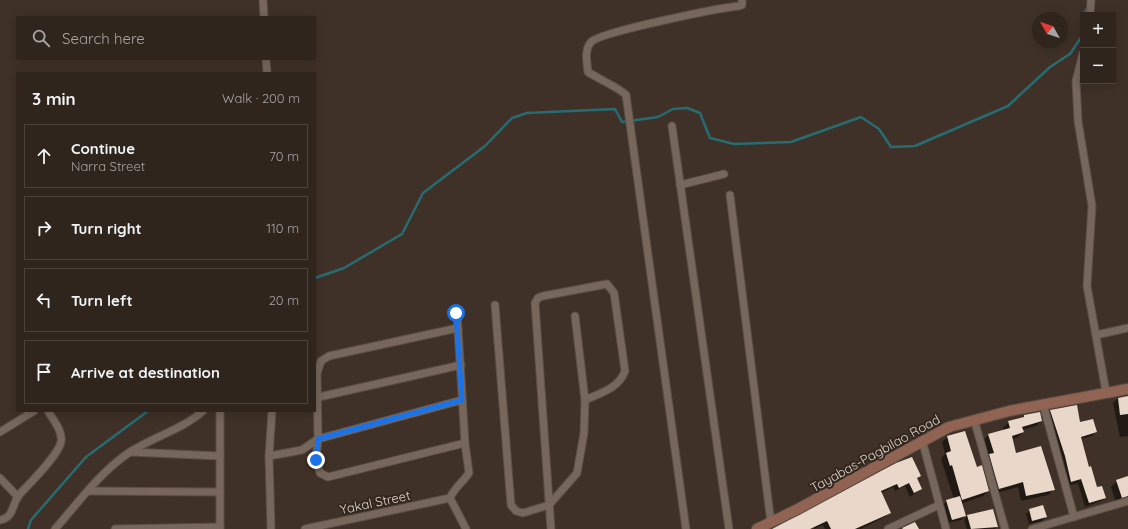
<!DOCTYPE html>
<html lang="en">
<head>
<meta charset="utf-8">
<style>
	:root { --surface:#2f251d; --page:#3b312a; --text:#f1f3f6; --muted:#a7a5a4; --line:#4a423b }
	body { margin:0; font-family:Quicksand,sans-serif; background:var(--page); color:var(--text) }
	.controls { position:absolute; right:12px; top:12px; display:grid; overflow:hidden; border-radius:0px; box-shadow:0 2px 10px #0003 }
	.controls button { width:36px; height:36px; display:grid; place-items:center; padding:0; border:0; border-bottom:1px solid var(--line); background:var(--surface); color:var(--text); font:20px sans-serif }
	.compass { position:absolute; left:1032px; top:12px; width:36px; height:36px; border-radius:50%; background:var(--surface); box-shadow:0 2px 10px #0003; rotate:310deg }
	.stop { position:absolute; width:12px; height:12px; margin:-9px; border:3px solid #1a73e8; border-radius:50%; background:#fff }
	.stop.end { background:#1a73e8; border-color:#fff; box-shadow:0 1px 4px #0008 }
	.list { margin:0; padding:0; list-style:none }
	h2 { display:flex; justify-content:space-between; align-items:center; height:52px; margin:0; padding:0 16px; font-size:17px }
	h2 small { font-size:13px; font-weight:400; color:var(--muted) }
	.list li { display:grid; grid-template-columns:26px 1fr auto; gap:12px; align-items:center; box-sizing:border-box; height:64px; margin:0 8px 8px; padding:0 8px; border:1px solid var(--line); border-radius:0px }
	.list b { display:block; font-size:15px; white-space:nowrap }
	.list p { margin:0; font-size:13px; white-space:nowrap; color:var(--muted) }
	.list em { font-size:13px; font-style:normal; color:var(--muted) }
	.icon { flex:none; width:22px; height:22px; fill:none; stroke:currentColor; stroke-width:2; stroke-linecap:round; stroke-linejoin:round }
	.map { position:relative; flex:none; width:1128px; height:529px; overflow:hidden }
	.search { position:absolute; background:var(--surface); box-shadow:0 2px 10px #0003; left:16px; top:16px; width:300px; height:44px; display:flex; align-items:center; gap:10px; box-sizing:border-box; padding:0 14px; border-radius:0px; color:var(--muted); font-size:15px }
	.panel { position:absolute; background:var(--surface); box-shadow:0 2px 10px #0003; left:16px; top:72px; width:300px; height:340px; border-radius:0px }
	.map>svg:first-child { display:block }
	.shadow { fill:#0007 }
	.lines { fill:none; stroke-linecap:round; stroke-linejoin:round }
	.stream { stroke:#276c73; stroke-width:2.5 }
	.building { fill:#e9d8ca }
	.street-casing { stroke:#594e46; stroke-width:9 }
	.secondary-casing { stroke:#594e46; stroke-width:12 }
	.street { stroke:#76665b; stroke-width:7 }
	.secondary { stroke:#906353; stroke-width:10 }
	.route { stroke:#1a73e8; stroke-width:5 }
	.labels { text-anchor:middle; dominant-baseline:central; stroke-width:4; stroke-linejoin:round; paint-order:stroke }
	.street-label { font-size:13px; fill:#dfd6d0; stroke:#34271d }
</style>
</head>
<body>
<div class="map">
<svg width="1128" height="529" viewBox="0 0 1128 529">
	<rect width="100%" height="100%" fill="#3f3127"/>
	<g class="shadow">
		<path d="M1128,397V436L1120,437L1113,403L1118,398Z"/>
		<path d="M1050,411L1096,432L1092,436L1081,439L1088,468L1097,489L1105,497L1101,501L1085,507L1078,483L1067,486L1046,415Z"/>
		<path d="M1024,416L1041,421L1036,426L1022,430L1023,432L1017,438L1011,439L1016,455L1053,490L1048,495L1021,501L1018,487L993,494L983,440L989,435L1004,431L1003,428L1009,422L1022,419Z"/>
		<path d="M964,432L976,468L988,491L983,496L961,504L965,516L961,520L948,523L943,505L947,501L954,499L941,459L945,454L942,442L947,437Z"/>
		<path d="M920,476L916,479L921,489L910,497L905,486L895,491L893,487L881,493L890,512L886,516L861,529H825L823,525L814,529L807,514Z"/>
		<path d="M1128,477V501L1116,503L1111,487L1117,481Z"/>
		<path d="M1030,510L1046,517L1042,521L1029,524L1026,514Z"/>
		<path d="M992,511L997,527L995,529H967L964,520L967,516Z"/>
	</g>
	<g class="lines">
		<g class="stream">
			<path d="M315,278L344,268L402,234L423,193L485,146L512,118L527,113L615,109L622,122L658,117L673,109L687,108L700,113L710,138L734,144L791,142L861,117L879,129L891,147L915,146L1008,106L1050,67L1070,54L1082,36L1083,14L1089,6"/>
			<path d="M28,529L31,520L86,457L148,411"/>
		</g>
	</g>
	<g class="building">
		<path d="M1128,396V414L1120,415L1118,398Z"/>
		<path d="M1077,405L1080,422L1093,419L1097,432L1081,437L1089,467L1091,466L1097,487L1102,486L1106,498L1089,503L1081,479L1071,482L1065,456L1050,410Z"/>
		<path d="M1040,412L1042,421L1022,427L1024,432L1012,436L1016,453L1041,446L1055,490L1026,496L1023,482L999,489L989,454L994,453L988,434L1010,428L1008,421L1024,417V415Z"/>
		<path d="M965,431L977,467L982,465L989,491L962,500L952,465L950,466L946,453L951,451L947,436Z"/>
		<path d="M912,457L921,476L917,478L922,489L914,493L909,483L899,488L897,484L881,491L891,513L855,529H831L827,521L810,529H772L896,463Z"/>
		<path d="M1128,476V496L1122,498L1116,480Z"/>
		<path d="M960,496L966,516L952,520L946,500Z"/>
		<path d="M1043,505L1047,517L1032,521L1029,509Z"/>
		<path d="M993,509L998,527L971,529L967,515Z"/>
		<path d="M915,522L919,529H903L902,528Z"/>
	</g>
	<g class="lines">
		<g class="street-casing">
			<g id="street">
				<path d="M263,0L264,17"/>
				<path d="M1090,15L1091,0"/>
				<path d="M1083,53L1076,81L1078,121L1092,206L1087,286L1106,392"/>
				<path d="M266,59L267,73"/>
				<path d="M672,126L729,529"/>
				<path d="M680,185L724,174"/>
				<path d="M730,195L771,523"/>
				<path d="M495,305L511,505L516,511L523,513L549,505L577,473L584,433L585,400L575,316"/>
				<path d="M457,313L465,443L469,473C463,482 454,488 450,498L466,529"/>
				<path d="M458,328L329,356L321,361L317,373L318,439L316,460L320,473L328,477L465,443"/>
				<path d="M1096,335L1128,328"/>
				<path d="M319,397L461,365"/>
				<path d="M1043,404L1074,517"/>
				<path d="M220,411V529"/>
				<path d="M974,419L1005,529"/>
				<path d="M0,432L34,411"/>
				<path d="M922,440L946,529"/>
				<path d="M130,452L220,456"/>
				<path d="M269,456L302,450L318,439L462,400"/>
				<path d="M0,478L18,497"/>
				<path d="M89,491L220,492"/>
				<path d="M0,520C14,518 12,504 19,495C30,483 58,456 61,442C63,431 53,420 48,411"/>
				<path d="M55,529C78,503 101,471 130,452C153,437 183,429 203,411"/>
				<path d="M115,529L220,527"/>
				<path d="M271,529L269,456L272,411"/>
				<path d="M305,529L450,498"/>
				<path d="M551,529L535,303L538,298L543,296L607,284L614,293L625,371C619,388 601,393 585,400"/>
				<path d="M686,529L626,95C621,89 597,78 588,72C587,63 584,50 591,42C600,32 719,8 739,6L742,5V0"/>
				<path d="M888,529L939,505"/>
				<path d="M1032,529L1128,501"/>
			</g>
		</g>
		<g class="secondary-casing">
			<path id="secondary" d="M757,529L798,509L949,427L1009,411L1128,389"/>
		</g>
		<use href="#street" class="street"/>
		<use href="#secondary" class="secondary"/>
	</g>
	<g class="lines">
		<path class="route" d="M316,460L318,439L462,400L456,313"/>
	</g>
	<g class="labels">
		<g class="street-label">
			<text transform="translate(875 453) rotate(-29)">Tayabas-Pagbilao Road</text>
			<text transform="translate(375 502) rotate(-12)">Yakal Street</text>
		</g>
	</g>
</svg>
<div class="controls">
<button>+</button>
<button>−</button>
</div>
<svg class="compass" viewBox="-18 -18 36 36"><path d="M0-13l5 13h-10z" fill="#e53935"/><path d="M0 13l5-13h-10z" fill="#a7a5a4"/></svg>
<div class="stop" style="left:456px;top:313px"></div>
<div class="stop end" style="left:316px;top:460px"></div>
<div class="search"><svg class="icon" aria-label="search" viewBox="0 0 24 24"><circle cx="10" cy="10" r="6"/><path d="M15 15l6 6"/></svg>Search here</div>
<section class="panel">
<h2>3 min<small>Walk · 200 m</small></h2>
<ul class="list">
<li><svg class="icon" aria-label="ahead" viewBox="0 0 24 24"><path d="M12 20V5M6 11l6-6 6 6"/></svg><div><b>Continue</b><p>Narra Street</p></div><em>70 m</em></li>
<li><svg class="icon" aria-label="right" viewBox="0 0 24 24"><path d="M7 20v-9h11M14 6l5 5-5 5"/></svg><div><b>Turn right</b></div><em>110 m</em></li>
<li><svg class="icon" aria-label="left" viewBox="0 0 24 24"><path d="M17 20v-9H6M10 6l-5 5 5 5"/></svg><div><b>Turn left</b></div><em>20 m</em></li>
<li><svg class="icon" aria-label="arrive" viewBox="0 0 24 24"><path d="M6 21V4h12l-3 4 3 4H6"/></svg><div><b>Arrive at destination</b></div></li>
</ul>
</section>
</div>
</body>
</html>
